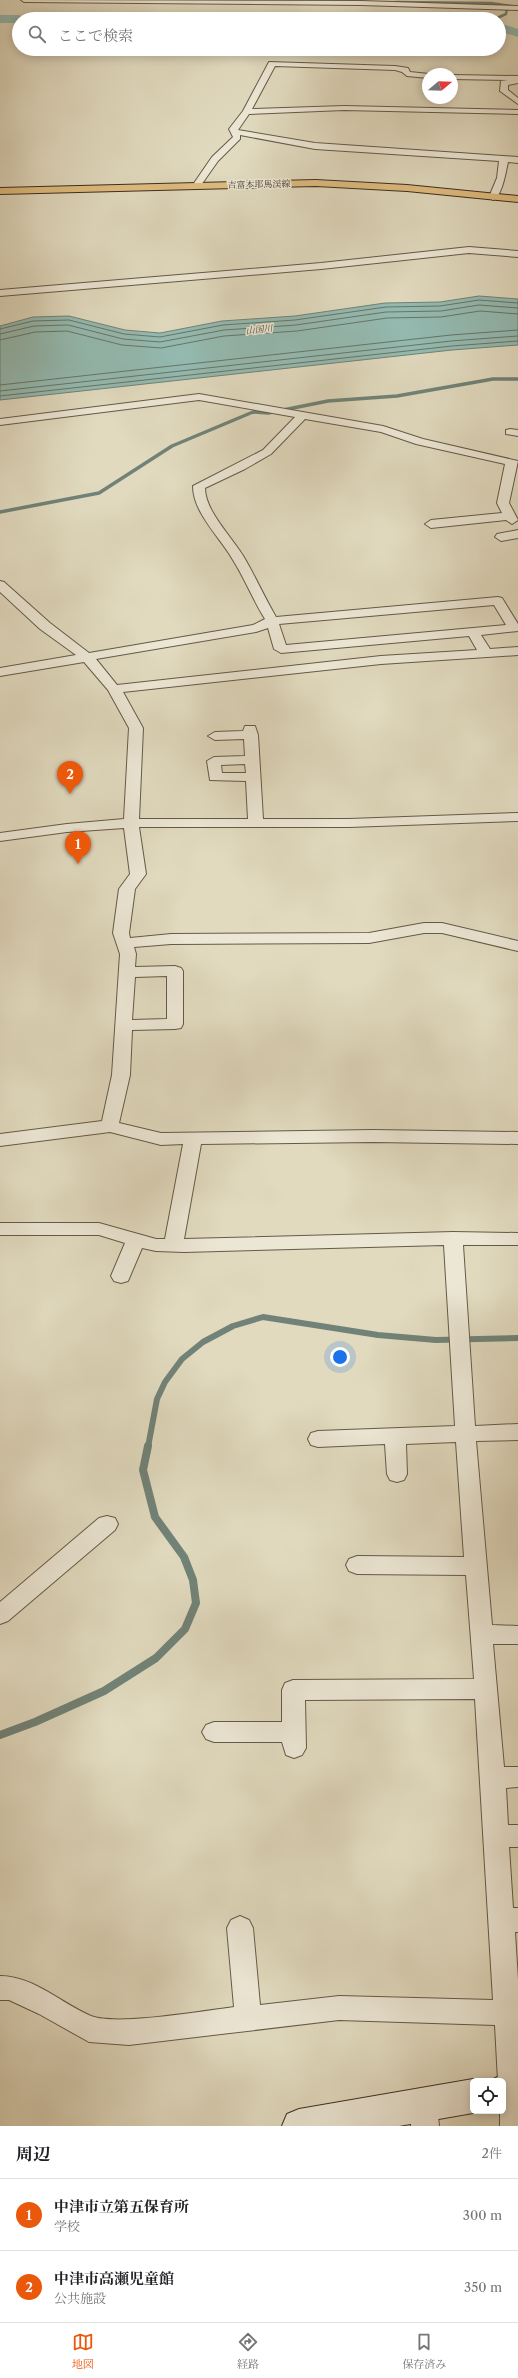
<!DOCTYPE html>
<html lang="ja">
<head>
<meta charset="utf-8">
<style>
	:root { --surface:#fff; --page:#f2f2f2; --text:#202124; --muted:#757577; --line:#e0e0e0; --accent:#ea580c }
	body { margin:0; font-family:"Libre Caslon Text","Noto Serif JP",serif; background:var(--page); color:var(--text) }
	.controls { position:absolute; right:12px; bottom:12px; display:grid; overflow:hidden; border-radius:6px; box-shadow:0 2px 10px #0003 }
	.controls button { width:36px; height:36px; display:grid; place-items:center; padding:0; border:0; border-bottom:1px solid var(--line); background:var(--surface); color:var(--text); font:20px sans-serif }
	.compass { position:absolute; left:422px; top:68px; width:36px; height:36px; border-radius:50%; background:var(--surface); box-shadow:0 2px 10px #0003; rotate:71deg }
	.you { position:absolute; left:340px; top:1357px; width:14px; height:14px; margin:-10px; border:3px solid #fff; border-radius:50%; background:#1a73e8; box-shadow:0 0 0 6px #1a73e833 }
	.badge { display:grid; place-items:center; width:26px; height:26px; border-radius:50%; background:var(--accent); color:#fff; font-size:13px; font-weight:700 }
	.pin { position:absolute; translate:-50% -33px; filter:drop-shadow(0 1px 2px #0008) }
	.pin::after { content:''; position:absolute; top:21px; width:14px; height:12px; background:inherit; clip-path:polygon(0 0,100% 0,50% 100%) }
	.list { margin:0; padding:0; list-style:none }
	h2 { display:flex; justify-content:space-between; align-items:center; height:52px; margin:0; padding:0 16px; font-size:17px }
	h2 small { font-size:13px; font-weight:400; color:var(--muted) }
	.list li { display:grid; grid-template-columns:26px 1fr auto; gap:12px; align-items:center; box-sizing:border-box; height:72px; padding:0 16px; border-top:1px solid var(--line) }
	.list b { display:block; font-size:15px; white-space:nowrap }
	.list p { margin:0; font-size:13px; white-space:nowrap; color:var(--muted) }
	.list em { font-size:13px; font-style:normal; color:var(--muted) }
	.icon { flex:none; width:22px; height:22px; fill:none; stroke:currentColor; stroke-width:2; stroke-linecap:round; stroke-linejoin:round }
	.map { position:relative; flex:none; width:518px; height:2126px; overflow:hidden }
	.search { position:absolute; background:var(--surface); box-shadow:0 2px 10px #0003; left:12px; right:12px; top:12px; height:44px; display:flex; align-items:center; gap:10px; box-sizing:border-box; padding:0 14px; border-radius:22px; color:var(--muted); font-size:15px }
	.sheet { height:196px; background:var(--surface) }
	nav { display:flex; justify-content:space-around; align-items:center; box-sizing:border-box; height:56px; border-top:1px solid var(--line); background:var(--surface); font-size:11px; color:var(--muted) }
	nav a { display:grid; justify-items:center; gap:2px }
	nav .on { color:var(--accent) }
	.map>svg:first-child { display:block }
	.water { fill:#94bbb2; stroke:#718378 }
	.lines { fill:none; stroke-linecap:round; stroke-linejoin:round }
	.shore { stroke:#68756a; stroke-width:1 }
	.stream-far3 { stroke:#718378; stroke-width:2.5 }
	.stream-far2 { stroke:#718378; stroke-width:3.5 }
	.stream-far1 { stroke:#718378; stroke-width:6 }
	.stream { stroke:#718378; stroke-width:8 }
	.river { fill:#94bbb2; fill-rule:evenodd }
	.minor-casing { stroke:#655a48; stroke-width:2 }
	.secondary-casing { stroke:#3c2f21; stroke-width:2 }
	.primary-casing { stroke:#3c2f21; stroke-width:2 }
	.minor { fill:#ece7d5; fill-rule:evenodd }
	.secondary { fill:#ece7d5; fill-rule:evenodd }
	.primary { fill:#e0bd80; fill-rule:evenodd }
	.labels { text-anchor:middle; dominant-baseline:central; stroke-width:3; stroke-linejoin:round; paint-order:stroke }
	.far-street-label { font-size:9px; fill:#3c2f21; stroke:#ece7d5 }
	.far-water-label { font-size:9px; font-style:italic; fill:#4e4b3e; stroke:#ece7d5 }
</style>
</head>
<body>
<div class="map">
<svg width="518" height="2126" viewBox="0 0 518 2126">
	<rect width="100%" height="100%" fill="#e1dabf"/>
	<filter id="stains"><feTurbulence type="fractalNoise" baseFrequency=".005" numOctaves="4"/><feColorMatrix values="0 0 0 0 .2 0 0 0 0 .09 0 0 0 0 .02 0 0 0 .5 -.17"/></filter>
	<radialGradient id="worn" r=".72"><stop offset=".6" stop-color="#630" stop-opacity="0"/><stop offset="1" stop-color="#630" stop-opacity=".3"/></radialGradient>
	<path class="water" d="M479,296L518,299V345L452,350L0,400V326L33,317L69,316L125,330L160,333L222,321L295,316L385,303L440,302Z"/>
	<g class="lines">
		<g class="shore">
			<path d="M0,329L33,321L69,320L124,334L160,337L223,325L295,320L386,307L440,306L479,300L518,303"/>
			<path d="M0,334L34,326L68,325L123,339L160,342L224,330L296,325L386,312L441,311L479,305L518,308"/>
			<path d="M0,340L35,332L67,331L122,345L161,348L224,336L297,331L387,318L441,317L480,311L518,314"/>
			<path d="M0,385L451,335L518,330"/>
			<path d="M0,391L451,341L518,336"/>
			<path d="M0,396L452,346L518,341"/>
		</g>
		<g class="stream-far3">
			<path d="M396,2L491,3L518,7"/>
			<path d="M495,19L506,14L507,9L514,8"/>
		</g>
		<path class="stream-far2" d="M0,512L99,493L172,446L253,412L268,413L328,401L397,396L493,379H518"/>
		<path class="stream-far1" d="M148,1447L157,1399L165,1382L182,1359L203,1342L233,1326L263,1317L378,1335L436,1340L518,1338"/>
		<path class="stream" d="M0,1735L35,1722L104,1691L156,1658L185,1629L196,1603L193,1580L184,1557L155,1517L143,1470L148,1446"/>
		<g class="river">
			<path d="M0,15H19L26,19H19V23H0Z"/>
			<path d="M499,23L518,29V37L499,31Z"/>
		</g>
		<g class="minor-casing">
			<g id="minor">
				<path d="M21,0L361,1L518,6V10L361,5L24,2Z"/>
				<path d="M269,62L395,66L408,68L410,72L429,74L428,78L407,76L402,72L395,70L275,66L252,109L344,106L518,110V114L344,110L249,114L238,130L315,143L518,157V163L508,162C506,171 502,197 493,200L489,197L497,178L499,161L315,149L240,135V139L218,161L199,188H193L192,186L212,157L233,137L229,129L243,111Z"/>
				<path d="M452,75L518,76V83L508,85V90L518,98V104L500,91L501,81L508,80L452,79Z"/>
				<path d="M469,247L518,251V257L469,253L321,269L0,296V290L321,263Z"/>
				<path d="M199,394L383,426L423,439L518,461L509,503L518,520L512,524L506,520L431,528L425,524L431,520L502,513L497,503L505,464L416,444L381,432L305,419L271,454L245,469L205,488C205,512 234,539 245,559C256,578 265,598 276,617L498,597L502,598L518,624V631L481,635L490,649L518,647V655L381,664L123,692L143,728L139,819H248L246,781L210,780L207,761L214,757L245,756L244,739L215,740L208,736L215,732L243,731L245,726H255L258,735L263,819H349L518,813V821L349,827H139L146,874L135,889L129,933L130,938L171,934L369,933L424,923H442L518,941V951L442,933H424L369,943L171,944L134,947L136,954L135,967L175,966L181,968L183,971V1024L181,1028L175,1029L132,1030L130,1075L119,1123L161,1133L373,1130L518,1132V1144L373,1142L201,1144L184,1239L453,1232L518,1233V1245H463L475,1426L518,1424V1440L476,1441L492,1625L518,1626V1644H493L504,1767H518V1787L506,1788L508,1825H518V1847H509L513,1908H518V1932H515L518,1980V2126H500V2111H503V2081H498L495,2025L339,2020L129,2045L89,2042L39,2014L9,2000H0V1976C34,1976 62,2004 91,2016C117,2026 203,2011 234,2007L227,1928L231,1920L240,1916L249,1920L253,1928L260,2005L339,1996L493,2000L475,1699L305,1700L306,1748L302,1755L294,1758L286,1755L282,1742H214L206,1739L202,1732L206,1725L214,1722H282V1690L285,1683L293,1680L474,1679L466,1575L357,1574L349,1571L346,1565L349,1559L357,1556L464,1557L456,1442L406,1444L407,1474L404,1480L397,1482L390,1480L387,1474L385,1444L318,1447L311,1445L308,1439L311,1433L318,1431L455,1426L444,1245L184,1252L156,1251L142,1248L128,1281L121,1283L114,1281L111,1276L125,1243L99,1235H0V1223H99L156,1239H165L183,1144L161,1145L110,1132L0,1146V1134L102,1121L112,1075L120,954L113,933L119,889L130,874L124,828L67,832L0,841V833L67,824L124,819L129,728L108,690L84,662L0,676V668L76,655L40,629L0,592V581L4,582L50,623L89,653L253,625L265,619C253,600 245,579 233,560C220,537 193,513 193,486L263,450L295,417L199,400L0,425V419ZM494,605L506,625L286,645L279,624ZM268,628L274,649L281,653L469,636L477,650L381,656L117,685L96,659L256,632ZM245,764L246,773H222L221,765ZM167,976V1019L132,1020L135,977Z"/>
				<path d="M510,429L518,430V436L506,434V430Z"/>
				<path d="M518,530V538L501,541L495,537L497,534Z"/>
				<path d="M107,1516L115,1518L118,1524L115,1530L8,1621L0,1624V1602L99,1518Z"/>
				<path d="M424,2092L433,2096L437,2105L439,2126H411V2105L415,2096Z"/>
			</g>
		</g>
		<g class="secondary-casing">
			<g id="secondary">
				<path d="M518,2071V2105L503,2108V2081H490L503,2074Z"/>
				<path d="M473,2079L478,2081H473V2111H478L473,2113L399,2126H282L287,2114L299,2109Z"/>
			</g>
		</g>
		<g class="primary-casing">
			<path id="primary" d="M316,180L407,185L518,196V202L407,191L316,186L0,194V188Z"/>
		</g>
		<use href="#minor" class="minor"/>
		<use href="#secondary" class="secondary"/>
		<use href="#primary" class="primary"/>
	</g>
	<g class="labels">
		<g class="far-street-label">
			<text transform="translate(259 184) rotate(-1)">吉富本耶馬渓線</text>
		</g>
		<g class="far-water-label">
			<text transform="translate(259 329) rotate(-6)">山国川</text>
		</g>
	</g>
	<rect width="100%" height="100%" filter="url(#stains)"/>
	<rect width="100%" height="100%" fill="url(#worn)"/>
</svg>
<div class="controls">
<button><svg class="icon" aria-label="locate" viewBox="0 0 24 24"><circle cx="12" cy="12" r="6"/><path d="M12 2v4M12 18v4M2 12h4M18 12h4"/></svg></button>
</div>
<svg class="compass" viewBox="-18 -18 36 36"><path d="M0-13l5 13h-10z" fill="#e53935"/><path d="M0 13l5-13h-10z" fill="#757577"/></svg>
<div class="you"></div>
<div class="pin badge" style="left:78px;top:864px">1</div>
<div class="pin badge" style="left:70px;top:794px">2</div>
<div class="search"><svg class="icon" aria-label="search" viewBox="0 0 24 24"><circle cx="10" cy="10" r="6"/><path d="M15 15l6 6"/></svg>ここで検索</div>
</div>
<section class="sheet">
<h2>周辺<small>2件</small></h2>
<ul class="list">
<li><span class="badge">1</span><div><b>中津市立第五保育所</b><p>学校</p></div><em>300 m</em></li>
<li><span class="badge">2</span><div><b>中津市高瀬児童館</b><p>公共施設</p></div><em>350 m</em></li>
</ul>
</section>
<nav>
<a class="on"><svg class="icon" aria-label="map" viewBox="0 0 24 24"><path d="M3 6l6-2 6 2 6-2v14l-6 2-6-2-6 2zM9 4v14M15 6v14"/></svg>地図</a>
<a><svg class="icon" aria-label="directions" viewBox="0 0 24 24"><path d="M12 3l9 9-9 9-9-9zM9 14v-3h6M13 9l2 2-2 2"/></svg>経路</a>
<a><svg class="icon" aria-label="saved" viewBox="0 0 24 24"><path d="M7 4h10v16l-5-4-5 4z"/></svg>保存済み</a>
</nav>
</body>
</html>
